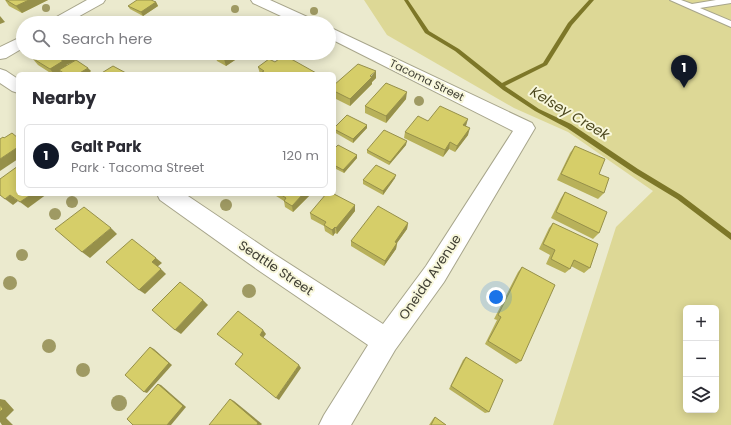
<!DOCTYPE html>
<html lang="en">
<head>
<meta charset="utf-8">
<style>
	:root { --surface:#fff; --page:#f7f7f7; --text:#2b2b33; --muted:#7c7c81; --line:#e1e1e2; --accent:#111827 }
	body { margin:0; font-family:Poppins,sans-serif; background:var(--page); color:var(--text) }
	.controls { position:absolute; right:12px; bottom:12px; display:grid; overflow:hidden; border-radius:6px; box-shadow:0 2px 10px #0003 }
	.controls button { width:36px; height:36px; display:grid; place-items:center; padding:0; border:0; border-bottom:1px solid var(--line); background:var(--surface); color:var(--text); font:20px sans-serif }
	.you { position:absolute; left:496px; top:297px; width:14px; height:14px; margin:-10px; border:3px solid #fff; border-radius:50%; background:#1a73e8; box-shadow:0 0 0 6px #1a73e833 }
	.badge { display:grid; place-items:center; width:26px; height:26px; border-radius:50%; background:var(--accent); color:#fff; font-size:13px; font-weight:700 }
	.pin { position:absolute; translate:-50% -33px; filter:drop-shadow(0 1px 2px #0008) }
	.pin::after { content:''; position:absolute; top:21px; width:14px; height:12px; background:inherit; clip-path:polygon(0 0,100% 0,50% 100%) }
	.list { margin:0; padding:0; list-style:none }
	h2 { display:flex; justify-content:space-between; align-items:center; height:52px; margin:0; padding:0 16px; font-size:17px }
	h2 small { font-size:13px; font-weight:400; color:var(--muted) }
	.list li { display:grid; grid-template-columns:26px 1fr auto; gap:12px; align-items:center; box-sizing:border-box; height:64px; margin:0 8px 8px; padding:0 8px; border:1px solid var(--line); border-radius:6px }
	.list b { display:block; font-size:15px; white-space:nowrap }
	.list p { margin:0; font-size:13px; white-space:nowrap; color:var(--muted) }
	.list em { font-size:13px; font-style:normal; color:var(--muted) }
	.icon { flex:none; width:22px; height:22px; fill:none; stroke:currentColor; stroke-width:2; stroke-linecap:round; stroke-linejoin:round }
	.map { position:relative; flex:none; width:731px; height:425px; overflow:hidden }
	.search { position:absolute; background:var(--surface); box-shadow:0 2px 10px #0003; left:16px; top:16px; width:320px; height:44px; display:flex; align-items:center; gap:10px; box-sizing:border-box; padding:0 14px; border-radius:22px; color:var(--muted); font-size:15px }
	.panel { position:absolute; background:var(--surface); box-shadow:0 2px 10px #0003; left:16px; top:72px; width:320px; height:124px; border-radius:6px }
	.map>svg:first-child { display:block }
	.green { fill:#ddd896; fill-rule:evenodd }
	.lines { fill:none; stroke-linecap:round; stroke-linejoin:round }
	.stream { fill:#7d7728; fill-rule:evenodd }
	.lane-casing { stroke:#a7a58b; stroke-width:2 }
	.street-casing { stroke:#a7a58b; stroke-width:2 }
	.secondary-casing { stroke:#a7a58b; stroke-width:2 }
	.lane { fill:#fff; fill-rule:evenodd }
	.street { fill:#fff; fill-rule:evenodd }
	.secondary { fill:#fff; fill-rule:evenodd }
	.tree { fill:#9f9a63 }
	.wall { fill:#b8b15a }
	.shaded-wall { fill:#96904a }
	.building { fill:#d6ce69; stroke:#96904a }
	.labels { text-anchor:middle; dominant-baseline:central; stroke-width:4; stroke-linejoin:round; paint-order:stroke }
	.far-street-label { font-size:11px; fill:#3e3d32; stroke:#f8f7db }
	.street-label { font-size:13px; fill:#3e3d32; stroke:#f8f7db }
	.water-label { font-size:14px; font-style:italic; fill:#4c481e; stroke:#f8f7db }
</style>
</head>
<body>
<div class="map">
<svg width="731" height="425" viewBox="0 0 731 425">
	<rect width="100%" height="100%" fill="#ebeace"/>
	<path class="green" d="M364,0H731V425H553L616,227L653,191L568,132L514,108L387,35ZM686,308H716V410H686Z"/>
	<g class="lines">
		<path class="stream" d="M404,0H408L429,31L459,49L502,83L543,63L568,23L589,0H594L572,25L547,65L505,86L539,109L571,124L638,169L681,195L731,233V240L677,199L634,173L567,128L535,111L503,90L455,51L425,33Z"/>
		<g class="lane-casing">
			<path id="lane" d="M670,0H681L692,4L716,0H731V3L700,8L731,21V27Z"/>
		</g>
		<g class="street-casing">
			<g id="street">
				<path d="M251,0H270L314,20L317,23H296L253,3Z"/>
				<path d="M329,27L532,123L535,128L444,282L395,350L351,425H319L324,415L368,345L258,270L160,200L157,194H185L274,254L383,324L426,266L513,131L329,38Z"/>
				<path d="M0,69L6,71L18,79V93L12,91L0,83Z"/>
			</g>
		</g>
		<g class="secondary-casing">
			<g id="secondary">
				<path d="M87,0H105L103,3L67,23H48L51,20Z"/>
				<path d="M23,36V48L6,58L0,59V47Z"/>
			</g>
		</g>
		<use href="#lane" class="lane"/>
		<use href="#street" class="street"/>
		<use href="#secondary" class="secondary"/>
	</g>
	<g class="tree">
		<circle cx="46" cy="8" r="4"/>
		<circle cx="235" cy="9" r="4"/>
		<circle cx="314" cy="11" r="4"/>
		<circle cx="419" cy="101" r="5"/>
		<circle cx="72" cy="202" r="6"/>
		<circle cx="226" cy="205" r="6"/>
		<circle cx="55" cy="214" r="6"/>
		<circle cx="22" cy="255" r="6"/>
		<circle cx="10" cy="283" r="7"/>
		<circle cx="249" cy="291" r="7"/>
		<circle cx="49" cy="346" r="7"/>
		<circle cx="83" cy="370" r="7"/>
		<circle cx="119" cy="403" r="8"/>
	</g>
	<g class="wall">
		<path d="M5,0H48L22,13L9,6Z"/>
		<path d="M156,2L158,6L143,16L130,9L128,6Z"/>
		<path d="M212,53H240L241,56L226,66L217,61L214,54Z"/>
		<path d="M32,58L78,59L66,65L91,71L87,74H62L61,73L59,74H52L38,65Z"/>
		<path d="M275,62L318,74H260L258,67Z"/>
		<path d="M376,78L372,82V84L350,106L334,98V85Z"/>
		<path d="M406,99L386,123L365,113V106Z"/>
		<path d="M428,121L466,126L468,135L455,152L449,149L443,157L404,138L405,132Z"/>
		<path d="M367,125V128L353,143L334,132V128Z"/>
		<path d="M406,145L389,165L367,153V150Z"/>
		<path d="M575,146L599,174L604,193L598,199L557,180L570,153Z"/>
		<path d="M334,149L357,155V158L344,173L334,168Z"/>
		<path d="M395,178L383,195L363,184V180Z"/>
		<path d="M565,192L599,233L593,239L551,218L561,198Z"/>
		<path d="M273,194H311L293,212L285,207L284,201Z"/>
		<path d="M355,211L337,234L335,233L333,236L325,231L324,226L311,219L310,213Z"/>
		<path d="M408,223L407,229L397,243L396,249L384,266L351,246V241Z"/>
		<path d="M553,223L590,268L584,273L571,266L570,269L565,273L546,264L550,255L539,249L549,228Z"/>
		<path d="M522,267L521,361L516,364L485,344L497,320L494,319L518,272Z"/>
		<path d="M466,357L489,412L485,413L449,389L463,360Z"/>
		<path d="M435,417L446,425H429L433,419Z"/>
	</g>
	<g class="shaded-wall">
		<path d="M29,0H48L22,13L16,6Z"/>
		<path d="M156,2L158,6L143,16L141,12Z"/>
		<path d="M0,16L5,22L0,24Z"/>
		<path d="M70,53H74L78,59L66,65L69,68L59,70L61,73L59,74H54L50,69L60,59Z"/>
		<path d="M232,53H240L241,56L226,66L224,59Z"/>
		<path d="M88,68L91,71L87,74H78Z"/>
		<path d="M376,71V78L372,82V84L350,106V99Z"/>
		<path d="M407,92L406,99L386,123V116Z"/>
		<path d="M468,119L466,126L461,132L463,125Z"/>
		<path d="M367,125V128L353,143V139Z"/>
		<path d="M470,128L468,135L455,152L457,146Z"/>
		<path d="M407,141L406,145L389,165L390,162Z"/>
		<path d="M450,142L449,149L443,157L445,150Z"/>
		<path d="M18,147V159L0,171V159Z"/>
		<path d="M357,155V158L344,173L343,170Z"/>
		<path d="M396,175L395,178L383,195V191Z"/>
		<path d="M32,194H47L28,208L20,202Z"/>
		<path d="M303,194H311L293,212L292,206Z"/>
		<path d="M10,195L18,201L13,205L5,199Z"/>
		<path d="M355,205V211L337,234L336,228Z"/>
		<path d="M408,223L407,229L394,247L395,242Z"/>
		<path d="M335,227V233L333,236L332,230Z"/>
		<path d="M111,228L117,234L90,258L82,252Z"/>
		<path d="M397,243L396,249L384,266L385,261Z"/>
		<path d="M156,258L162,263L157,267L152,262Z"/>
		<path d="M161,269L166,274L145,294L139,290Z"/>
		<path d="M203,300L208,305L181,334L175,330Z"/>
		<path d="M263,330L266,334L263,338L260,335Z"/>
		<path d="M150,347L154,349L172,365L147,393L144,392Z"/>
		<path d="M299,365L301,368L279,400L276,398Z"/>
		<path d="M158,384L161,385L186,407L171,425H167Z"/>
		<path d="M0,399L5,400L14,410L6,418L13,425H2L0,422Z"/>
		<path d="M230,399L234,401L262,424L261,425H257Z"/>
	</g>
	<g class="building">
		<path d="M6,0H29L16,6Z"/>
		<path d="M137,0H151L156,2L141,12L128,6Z"/>
		<path d="M41,53H70L60,59L63,61L50,69L32,58Z"/>
		<path d="M215,53H232L224,59L214,54Z"/>
		<path d="M284,55L318,74H266L262,72L264,71L258,67L269,59L275,62Z"/>
		<path d="M76,60L88,68L78,74H65L59,70Z"/>
		<path d="M358,64L376,71L370,76L372,77L350,99L334,91V85Z"/>
		<path d="M113,66L126,73L125,74H100Z"/>
		<path d="M386,83L407,92L386,116L365,106Z"/>
		<path d="M440,106L468,119L463,125L470,128L457,146L450,142L445,150L405,132L418,116L428,121Z"/>
		<path d="M347,115L367,125L353,139L334,129V128Z"/>
		<path d="M384,130L407,141L390,162L367,150Z"/>
		<path d="M12,133L18,138V147L0,159V139L3,137L4,138Z"/>
		<path d="M338,145L357,155L343,170L334,165V149Z"/>
		<path d="M575,146L605,159L599,174L609,178L604,193L561,174Z"/>
		<path d="M376,165L396,175L383,191L363,180Z"/>
		<path d="M18,166V194H32L20,202L10,195L5,199L0,195V179Z"/>
		<path d="M565,192L607,212L599,233L556,212Z"/>
		<path d="M280,194H303L292,206L284,201L286,198Z"/>
		<path d="M326,194H334L355,205L336,228L335,227L332,230L324,225L326,222L310,213Z"/>
		<path d="M378,206L408,223L395,242L397,243L385,261L351,241Z"/>
		<path d="M84,207L111,228L82,252L55,229Z"/>
		<path d="M553,223L598,244L590,268L574,260L570,269L551,259L555,250L543,244Z"/>
		<path d="M132,239L156,258L152,262L161,269L139,290L106,262Z"/>
		<path d="M522,267L555,285L521,361L488,341L501,317L498,315Z"/>
		<path d="M180,282L203,300L175,330L152,310Z"/>
		<path d="M238,311L263,330L260,335L299,365L276,398L235,364L243,354L217,334Z"/>
		<path d="M150,347L169,363L144,392L125,375Z"/>
		<path d="M466,357L503,380L489,412L451,386Z"/>
		<path d="M158,384L183,406L167,425H133L127,419Z"/>
		<path d="M230,399L258,423L257,425H209Z"/>
		<path d="M0,405L3,409L0,412Z"/>
		<path d="M435,417L446,425H431Z"/>
	</g>
	<g class="labels">
		<g class="far-street-label">
			<text transform="translate(427 80) rotate(26)">Tacoma Street</text>
		</g>
		<g class="street-label">
			<text transform="translate(276 268) rotate(34)">Seattle Street</text>
			<text transform="translate(430 277) rotate(-56)">Oneida Avenue</text>
		</g>
		<g class="water-label">
			<text transform="translate(570 113) rotate(31)">Kelsey Creek</text>
		</g>
	</g>
</svg>
<div class="controls">
<button>+</button>
<button>−</button>
<button><svg class="icon" aria-label="layers" viewBox="0 0 24 24"><path d="M12 4l9 5-9 5-9-5zM3 14l9 5 9-5"/></svg></button>
</div>
<div class="you"></div>
<div class="pin badge" style="left:684px;top:88px">1</div>
<div class="search"><svg class="icon" aria-label="search" viewBox="0 0 24 24"><circle cx="10" cy="10" r="6"/><path d="M15 15l6 6"/></svg>Search here</div>
<section class="panel">
<h2>Nearby<small></small></h2>
<ul class="list">
<li><span class="badge">1</span><div><b>Galt Park</b><p>Park · Tacoma Street</p></div><em>120 m</em></li>
</ul>
</section>
</div>
</body>
</html>
